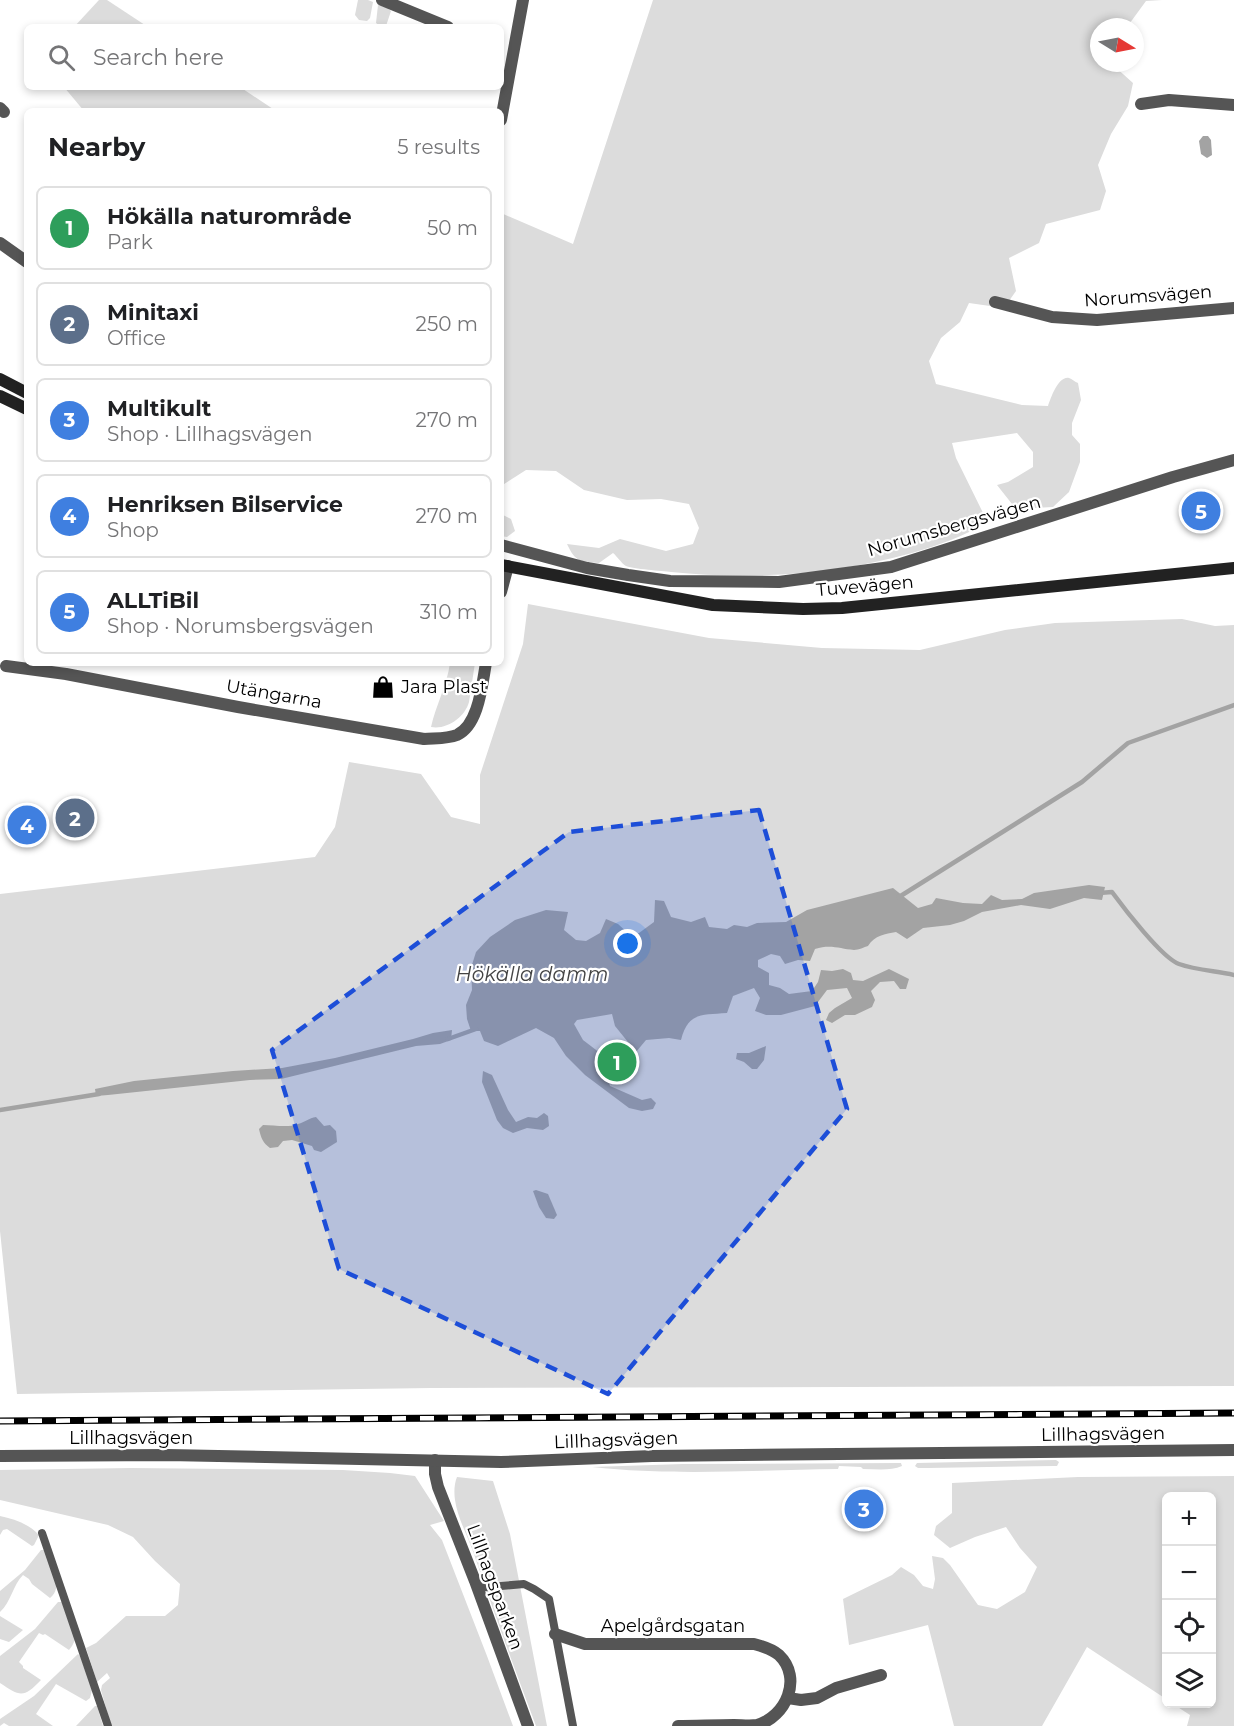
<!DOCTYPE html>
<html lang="en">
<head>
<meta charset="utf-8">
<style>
	:root { --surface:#fff; --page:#f6f6f6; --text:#202124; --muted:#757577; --line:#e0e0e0; --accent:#000 }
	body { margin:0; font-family:Montserrat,sans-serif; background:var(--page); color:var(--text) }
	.controls { position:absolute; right:18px; bottom:18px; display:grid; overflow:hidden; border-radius:9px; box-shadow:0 3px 9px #0003 }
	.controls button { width:54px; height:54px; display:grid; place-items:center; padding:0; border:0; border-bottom:2px solid var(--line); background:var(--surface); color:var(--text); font:30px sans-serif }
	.compass { position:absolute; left:1090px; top:18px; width:54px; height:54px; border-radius:50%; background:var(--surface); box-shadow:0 3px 9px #0003; rotate:100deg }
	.you { position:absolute; left:628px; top:944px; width:21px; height:21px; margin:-15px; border:4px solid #fff; border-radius:50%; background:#1a73e8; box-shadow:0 0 0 9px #1a73e833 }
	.badge { display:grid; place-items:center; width:39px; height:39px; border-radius:50%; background:var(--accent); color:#fff; font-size:20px; font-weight:700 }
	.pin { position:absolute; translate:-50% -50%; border:3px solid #fff; box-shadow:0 2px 6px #0006 }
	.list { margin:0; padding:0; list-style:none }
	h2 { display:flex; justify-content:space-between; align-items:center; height:78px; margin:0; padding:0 24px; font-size:26px }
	h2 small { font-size:20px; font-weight:400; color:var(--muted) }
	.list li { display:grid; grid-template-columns:39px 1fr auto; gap:18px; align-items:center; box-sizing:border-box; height:84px; margin:0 12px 12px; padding:0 12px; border:2px solid var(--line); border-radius:9px }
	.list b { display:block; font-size:22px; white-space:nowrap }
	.list p { margin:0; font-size:20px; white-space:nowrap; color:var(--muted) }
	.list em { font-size:20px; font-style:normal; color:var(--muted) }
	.icon { flex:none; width:33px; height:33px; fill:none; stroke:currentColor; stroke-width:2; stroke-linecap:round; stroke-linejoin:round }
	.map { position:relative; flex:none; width:1234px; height:1726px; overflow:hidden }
	.search { position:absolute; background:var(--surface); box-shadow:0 3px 9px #0003; left:24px; top:24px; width:480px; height:66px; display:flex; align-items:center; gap:15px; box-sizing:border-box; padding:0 21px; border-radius:9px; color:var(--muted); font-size:22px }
	.panel { position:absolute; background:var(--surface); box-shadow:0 3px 9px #0003; left:24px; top:108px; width:480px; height:558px; border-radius:9px }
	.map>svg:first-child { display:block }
	.green { fill:#dcdcdc }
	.water { fill:#a3a3a3 }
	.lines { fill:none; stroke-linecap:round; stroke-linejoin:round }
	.stream { stroke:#a3a3a3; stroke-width:4.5 }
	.service { stroke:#555; stroke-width:8 }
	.minor { stroke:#555; stroke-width:12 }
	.tertiary { stroke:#555; stroke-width:12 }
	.secondary { stroke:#222; stroke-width:12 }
	.rail-casing { stroke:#000; stroke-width:7 }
	.rail { stroke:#fff; stroke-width:4.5; stroke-dasharray:14; stroke-linecap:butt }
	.marked { fill:#1d4ed8; fill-opacity:0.2; stroke:#1d4ed8; stroke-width:4.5; stroke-dasharray:12 8; stroke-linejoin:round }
	.labels { text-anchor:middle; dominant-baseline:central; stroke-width:4.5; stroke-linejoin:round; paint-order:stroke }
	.street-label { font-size:18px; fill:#000; stroke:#fff }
	.poi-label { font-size:18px; fill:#000; stroke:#fff; text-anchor:start }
	.water-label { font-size:20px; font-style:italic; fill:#444; stroke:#fff }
</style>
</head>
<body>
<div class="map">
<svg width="1234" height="1726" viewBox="0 0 1234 1726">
	<rect width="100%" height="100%" fill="#fff"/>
	<g class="green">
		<path d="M99,0H107L148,27H74Z"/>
		<path d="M358,0H368L373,2L370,18L367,21L359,20L355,15Z"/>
		<path d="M653,0H1162L1146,1L1127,27H1099V63H1113V65L1133,83L1128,106L1111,134L1098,165L1106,191L1100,210L1046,224L1039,243L1009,258L1016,291L1004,308L969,303L960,322L941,338L929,361L936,384L1022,405L1048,406C1051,398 1058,376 1069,378C1072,379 1075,382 1078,383L1081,400L1072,423V435L1080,444V462L1069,492L1053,507L1034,508L1012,504L997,485L1008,482L1033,467V452L1017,433L952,443L956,458L987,521C965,537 938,545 912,553C834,575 751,580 671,572C663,571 632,569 626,566C621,563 617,556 613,553L599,563C580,561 576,563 567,544L599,548L620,539L666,551L693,544L699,528L689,504L661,499L627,500L584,490L556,471L526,470L501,486V213L573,244Z"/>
		<path d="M378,5L388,8L391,11L386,26H380L376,23Z"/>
		<path d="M64,87H240L276,111H84Z"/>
		<path d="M501,514L511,519L515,531L507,537L501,536Z"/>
		<path d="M528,604L709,638L822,648L920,650L1005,630L1055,623L1182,619L1215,626L1234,625V1386L431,1388L17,1394L0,1231V894L315,857L335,827L349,762L421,774L451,817L480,824V775L523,644Z"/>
		<path d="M450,663H475L469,702C465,717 447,730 431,727C436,705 447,685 450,663Z"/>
		<path d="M1056,1460L1059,1462L1057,1466H1054L928,1468H918L915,1466L917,1463Z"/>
		<path d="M901,1463L902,1466C891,1471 876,1469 863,1469L861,1467L839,1466L838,1469C757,1470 672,1476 592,1467L683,1464Z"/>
		<path d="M131,1468L343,1470L390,1473L415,1476L444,1521L430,1525L442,1540L487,1656L513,1726H111L101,1690L102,1685L110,1678L107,1673L97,1682L86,1648L96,1643L126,1616H165L178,1605L180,1584L155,1561L133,1537L108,1525L0,1500V1470Z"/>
		<path d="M1234,1476V1726H1187L1190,1715L1173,1704H1212V1496H1166V1699L1087,1647L1042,1726H954L928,1625L849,1645L843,1599L892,1575L901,1567L914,1575L923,1586L933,1589L935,1579L932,1556L943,1558L950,1565L978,1605L997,1609L1025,1592L1037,1567L1020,1548L1006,1527L975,1537L950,1548L934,1535L936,1526L952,1513V1483L1078,1477Z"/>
		<path d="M457,1477L493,1481L510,1534L547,1726H536C515,1670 494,1613 475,1557C469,1538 458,1520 455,1500C454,1493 454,1484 457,1477Z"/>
		<path d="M0,1516C14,1519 29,1524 39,1535L34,1545L32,1546L7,1529L3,1530L0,1535Z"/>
		<path d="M41,1550H45C50,1563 65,1587 50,1598L32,1584L29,1579L23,1575C13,1585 11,1602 0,1612V1591L25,1570Z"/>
		<path d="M58,1602H62L75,1640L72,1646L69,1650L45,1634L43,1635L39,1633L19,1662L23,1666V1668L41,1680C23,1699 20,1696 0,1683V1656L35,1629Z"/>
		<path d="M0,1616L23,1630L9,1642L0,1639Z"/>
		<path d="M78,1654L80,1656L92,1690L90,1698L86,1701L56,1684L36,1714L53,1726H9L4,1723L0,1726V1719L34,1696Z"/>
		<path d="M95,1706H97L103,1726H76Z"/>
	</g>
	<g class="water">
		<path d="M1203,136H1208L1211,140L1212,155L1207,158L1201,154L1199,141Z"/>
		<path d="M1089,885L1105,887L1102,900L1084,898L1050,909L1021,905L982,912L964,921L950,925L923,928L907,939L896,932C885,934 875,935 868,946C864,947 859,950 854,950C840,949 831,944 815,949L810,961L798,960L785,964L780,956L771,954L758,960V967L769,973V985L780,988L789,994L812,991L818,982L821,970L832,971L843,969L851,973L853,980L863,981L889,969L909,979L906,989H900L894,981L880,982L871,991L875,1000L872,1007L855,1015H845L832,1023L826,1020L829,1013L835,1008L852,998L847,988L827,990L815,1006L781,1015H766L755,1011L760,998L754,988L733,996L727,1013C702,1015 688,1012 681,1040L669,1038L646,1040L636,1052L615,1026L612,1014L577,1020L574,1024L583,1040L600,1053L610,1086L642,1100L651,1098L656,1103L653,1109L642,1111L629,1108L585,1075L566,1056L554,1038L536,1028L498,1046L484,1041L480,1031H471L467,1019L466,1005L472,990L471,968L476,952L490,937L515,920L546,910L568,912L564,930L576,940L586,941L600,933L606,919L618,924L629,934L639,933L654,922L655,900L664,901L671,917L691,922L705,917L709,927L727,929L734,925L747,927L757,923L786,922L807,910L893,888L918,908L932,904L936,898L963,903L982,904L991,895L1002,900L1022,899L1034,893Z"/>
		<path d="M452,1030L451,1040L440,1044L416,1046L281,1079L250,1080L108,1095L96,1096L95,1089L134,1081L233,1071L282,1068L335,1058L413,1039L433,1033Z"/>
		<path d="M766,1046L764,1060L757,1069H752L744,1062L736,1059L737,1053H749Z"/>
		<path d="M483,1071L492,1075L508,1110L516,1122L528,1117L537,1118L544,1113L548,1116L549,1126L543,1130L527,1128L513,1133L503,1128L497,1120L482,1082Z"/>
		<path d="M316,1117L324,1126L330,1125L336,1131L337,1142L321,1152L314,1150L312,1146L292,1140L283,1141L278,1147L270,1148C263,1143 261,1138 259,1129L263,1125C274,1125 288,1128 298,1124C305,1122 309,1118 316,1117Z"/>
		<path d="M536,1190L548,1194L557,1215L554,1219L546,1218L539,1207L533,1191Z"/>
	</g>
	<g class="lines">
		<g class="stream">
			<path d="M1099,893L1112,892C1123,907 1162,958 1179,964C1196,970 1216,971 1234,975"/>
			<path d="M899,897L1082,782L1128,743L1234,705"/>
			<path d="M448,1039L476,1029"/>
			<path d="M0,1110L99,1094"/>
		</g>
		<g class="service">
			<path d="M42,1533L108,1726"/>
			<path d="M477,1588L524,1584L534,1589L549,1599L573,1726"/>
		</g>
		<g class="minor">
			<path d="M382,0L448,27"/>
			<path d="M1141,104L1169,100L1234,105"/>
			<path d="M0,108L4,112"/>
			<path d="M501,120L523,0"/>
			<path d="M0,243L27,262"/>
			<path d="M995,302L1052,317L1097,320L1234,308"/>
			<path d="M501,545L587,568L628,575L670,581L779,582L891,567L1173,477L1234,460"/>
			<path d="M501,592L508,566"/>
			<path d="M6,666L66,674L238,707L424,739C434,738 447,739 457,735C479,725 482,684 486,663"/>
			<path d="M435,1460V1474L438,1487L475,1581L528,1726"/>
			<path d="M555,1634L585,1644H754C762,1646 772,1649 779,1655C803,1678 786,1717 757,1725C750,1726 741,1725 734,1725C715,1725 696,1726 678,1726"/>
			<path d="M788,1698L801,1700L817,1698L836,1688L881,1675"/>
		</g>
		<path class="tertiary" d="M0,1456L168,1455L501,1462L652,1456L1234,1450"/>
		<g class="secondary">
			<path d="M0,379L27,393"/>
			<path d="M0,396L27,409"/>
			<path d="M501,565L713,605L803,609L842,608L1234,568"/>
		</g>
		<g class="rail-casing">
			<path id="rail" d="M0,1421L1234,1413"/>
		</g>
		<use href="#rail" class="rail"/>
	</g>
	<path class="marked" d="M759,810L847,1109L608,1394L339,1269L272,1050L569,832Z"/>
	<defs>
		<g id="shop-bare" transform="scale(1.8)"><path d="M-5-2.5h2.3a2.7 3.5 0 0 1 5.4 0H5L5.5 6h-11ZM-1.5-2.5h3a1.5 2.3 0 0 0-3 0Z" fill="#000" stroke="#fff" stroke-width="2.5" paint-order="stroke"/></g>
	</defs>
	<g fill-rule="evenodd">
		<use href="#shop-bare" x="383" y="687"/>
	</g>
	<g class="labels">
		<g class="street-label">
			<text transform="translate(1148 296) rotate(-4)">Norumsvägen</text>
			<text transform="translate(954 526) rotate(-16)">Norumsbergsvägen</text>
			<text transform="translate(865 586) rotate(-5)">Tuvevägen</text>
			<text transform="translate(274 694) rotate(10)">Utängarna</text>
			<text transform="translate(1103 1434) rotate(-1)">Lillhagsvägen</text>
			<text x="131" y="1438">Lillhagsvägen</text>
			<text transform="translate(616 1440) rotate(-2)">Lillhagsvägen</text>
			<text transform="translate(495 1587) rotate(70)">Lillhagsparken</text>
			<text x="673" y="1626">Apelgårdsgatan</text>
		</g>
		<g class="poi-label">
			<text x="401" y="687">Jara Plast</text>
		</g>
		<g class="water-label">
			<text x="532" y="974">Hökälla damm</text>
		</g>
	</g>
</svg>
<div class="controls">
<button>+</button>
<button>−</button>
<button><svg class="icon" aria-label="locate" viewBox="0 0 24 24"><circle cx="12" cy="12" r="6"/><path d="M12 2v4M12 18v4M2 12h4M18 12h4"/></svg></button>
<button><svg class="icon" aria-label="layers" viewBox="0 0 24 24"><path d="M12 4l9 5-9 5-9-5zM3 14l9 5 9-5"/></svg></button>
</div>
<svg class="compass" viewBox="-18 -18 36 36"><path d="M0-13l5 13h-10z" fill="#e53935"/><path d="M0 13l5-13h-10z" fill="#757577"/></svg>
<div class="you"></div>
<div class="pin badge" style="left:617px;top:1062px;background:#2e9e5b">1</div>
<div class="pin badge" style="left:75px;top:818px;background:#5c6f8a">2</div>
<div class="pin badge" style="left:864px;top:1509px;background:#3f7fe0">3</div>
<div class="pin badge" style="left:27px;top:825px;background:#3f7fe0">4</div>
<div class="pin badge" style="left:1201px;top:511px;background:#3f7fe0">5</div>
<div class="search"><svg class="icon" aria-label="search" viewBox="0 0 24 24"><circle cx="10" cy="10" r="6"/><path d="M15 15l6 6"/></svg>Search here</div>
<section class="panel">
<h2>Nearby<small>5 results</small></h2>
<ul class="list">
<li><span class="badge" style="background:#2e9e5b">1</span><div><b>Hökälla naturområde</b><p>Park</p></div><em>50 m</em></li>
<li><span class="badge" style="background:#5c6f8a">2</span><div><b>Minitaxi</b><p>Office</p></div><em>250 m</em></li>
<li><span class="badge" style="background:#3f7fe0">3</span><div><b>Multikult</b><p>Shop · Lillhagsvägen</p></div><em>270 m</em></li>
<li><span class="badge" style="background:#3f7fe0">4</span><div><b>Henriksen Bilservice</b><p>Shop</p></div><em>270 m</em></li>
<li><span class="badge" style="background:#3f7fe0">5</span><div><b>ALLTiBil</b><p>Shop · Norumsbergsvägen</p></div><em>310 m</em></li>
</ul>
</section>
</div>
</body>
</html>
